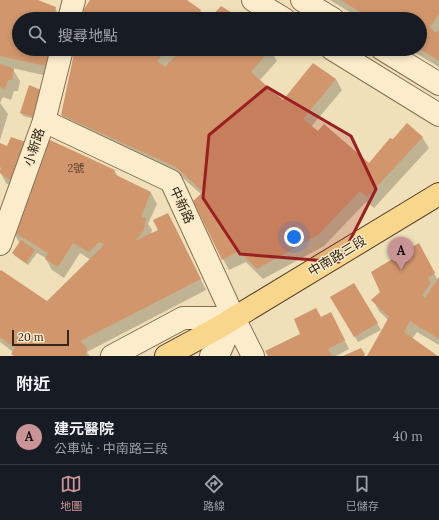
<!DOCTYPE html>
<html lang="zh-TW">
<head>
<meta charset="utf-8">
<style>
	:root { --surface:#171b24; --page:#20242c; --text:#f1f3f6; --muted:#9ea1a6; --line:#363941; --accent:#ca9496 }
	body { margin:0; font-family:Lora,"Noto Sans TC",serif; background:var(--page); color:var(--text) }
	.scale { position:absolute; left:12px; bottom:10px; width:57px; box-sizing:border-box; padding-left:4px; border:2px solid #352719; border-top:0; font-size:11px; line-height:14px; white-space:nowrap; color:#352719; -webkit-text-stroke:3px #f7eac9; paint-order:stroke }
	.you { position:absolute; left:294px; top:237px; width:14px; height:14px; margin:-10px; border:3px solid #fff; border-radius:50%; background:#1a73e8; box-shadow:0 0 0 6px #1a73e833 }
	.badge { display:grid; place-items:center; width:26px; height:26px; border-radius:50%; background:var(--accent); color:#111; font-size:13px; font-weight:700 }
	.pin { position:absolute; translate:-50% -33px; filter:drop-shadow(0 1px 2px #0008) }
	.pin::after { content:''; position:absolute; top:21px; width:14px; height:12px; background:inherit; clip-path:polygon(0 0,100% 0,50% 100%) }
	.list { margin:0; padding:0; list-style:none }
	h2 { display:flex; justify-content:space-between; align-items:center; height:52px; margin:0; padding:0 16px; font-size:17px }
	h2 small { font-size:13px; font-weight:400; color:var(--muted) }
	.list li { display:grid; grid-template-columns:26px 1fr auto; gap:12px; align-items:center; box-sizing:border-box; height:56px; padding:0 16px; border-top:1px solid var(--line) }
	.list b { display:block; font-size:15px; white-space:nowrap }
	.list p { margin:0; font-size:13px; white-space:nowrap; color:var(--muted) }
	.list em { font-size:13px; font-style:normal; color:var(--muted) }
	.icon { flex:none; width:22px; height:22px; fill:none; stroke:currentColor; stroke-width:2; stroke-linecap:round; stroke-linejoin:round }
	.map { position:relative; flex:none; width:439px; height:356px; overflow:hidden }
	.search { position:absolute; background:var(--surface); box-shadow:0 2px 6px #0003; left:12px; right:12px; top:12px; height:44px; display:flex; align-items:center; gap:10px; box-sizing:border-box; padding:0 14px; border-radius:22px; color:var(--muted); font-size:15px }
	.sheet { height:108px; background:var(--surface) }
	nav { display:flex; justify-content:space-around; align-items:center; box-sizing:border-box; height:56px; border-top:1px solid var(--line); background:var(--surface); font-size:11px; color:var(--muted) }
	nav a { display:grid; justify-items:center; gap:2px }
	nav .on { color:var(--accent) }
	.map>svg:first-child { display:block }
	.shadow { fill:#0003 }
	.building { fill:#d1966c }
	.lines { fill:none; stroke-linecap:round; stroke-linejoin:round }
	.minor-casing { stroke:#886f53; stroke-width:24 }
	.major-casing { stroke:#543d28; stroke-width:24 }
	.minor { stroke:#fbedcc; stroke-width:22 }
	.major { stroke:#f8d68c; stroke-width:22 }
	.marked { fill:#9a1f21; fill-opacity:0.2; stroke:#9a1f21; stroke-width:3; stroke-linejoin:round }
	.labels { text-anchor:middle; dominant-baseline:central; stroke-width:3; stroke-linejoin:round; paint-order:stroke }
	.number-label { font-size:11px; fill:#5c432e }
	.street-label { font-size:13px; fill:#352719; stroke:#f7eac9 }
</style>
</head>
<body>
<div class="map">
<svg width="439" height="356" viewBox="0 0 439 356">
	<rect width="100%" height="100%" fill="#f0e0b9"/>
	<g class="shadow">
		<path d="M0,0H35L55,8L61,19H19V49H59L52,77L12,68L20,81L18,91H14L11,100L3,97L0,103L8,114L0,140Z"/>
		<path d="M90,0H188L187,1L201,11L205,19H82L90,1Z"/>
		<path d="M330,0H439V67L409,49H420V19H361Z"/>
		<path d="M233,15L235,19H211Z"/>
		<path d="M76,49H272L271,51L277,61L259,81L284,101L336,79L342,90L311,127L370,165L393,140L422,137L429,148L374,208L366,202L324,246L263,279L246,262L229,270L223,259L202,195L183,178L69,126L62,115Z"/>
		<path d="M40,91L35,119L23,116L21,113Z"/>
		<path d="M0,145L19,192L6,183L0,172L1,169L0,168Z"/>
		<path d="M115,171L118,177L151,193L157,204L148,224L152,230L151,234L174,225L206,290L87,352L90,356H14L12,354L13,352L0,342V273L47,302L91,260L80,253L64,278L52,270L46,259V258L37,253L28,265L15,256L13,253L21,243L19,242L13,231L31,196L29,192Z"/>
		<path d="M418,245L438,280L439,279V345L417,332L412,339L436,356H368L388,320L379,311L373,300L382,293Z"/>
		<path d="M354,284L381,330L358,342L331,297Z"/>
		<path d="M321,318L336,323L349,349L336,356H269L301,334Z"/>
	</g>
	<g class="building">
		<path d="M0,0H38L56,7L54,19H19V49H50L46,66L0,56Z"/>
		<path d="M90,0H187L201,10L194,19H81L84,9Z"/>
		<path d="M341,0H439V14L430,27L435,32L439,31V61L420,49V19H371Z"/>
		<path d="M221,6L234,14L229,19H209Z"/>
		<path d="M75,49H167L157,61L165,67L182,49H271L251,72L283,100L313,63L336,79L303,119L318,131L324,124L369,163L390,138L393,139L407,123L423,137L367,197L360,191L318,235L257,269L239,251L222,260L193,201L203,192L176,167L61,115Z"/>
		<path d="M0,64L14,69L12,80H8L5,89L0,87Z"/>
		<path d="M29,85L41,90L33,117L20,113Z"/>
		<path d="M11,137L26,142L13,182L0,173V170L1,168L0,166V143L7,146Z"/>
		<path d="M48,139L115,170L114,174L151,192L141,217L146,218L144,230L135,241L158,230L153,220L168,213L201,279L80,341L87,348L86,356H14L11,354L15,348L0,337V271L1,270L47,301L101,248L104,244L99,242L89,252L73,243L58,267L45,259L48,253L12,231L31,194L28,192Z"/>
		<path d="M21,240L35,250L26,263L12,253Z"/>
		<path d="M419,243L435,273L428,278L431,283L422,295L425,298L439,277V339L410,321L404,332L438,356H367L389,317L371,300L380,292L371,272Z"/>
		<path d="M354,283L378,323L354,337L330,297Z"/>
		<path d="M316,308L321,317L331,312L345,340L328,349L332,356H268L265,351L300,334L294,319Z"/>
		<path d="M361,348L365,354L364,356H343Z"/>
	</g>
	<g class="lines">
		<g class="minor-casing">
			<g id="minor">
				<path d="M253,0L284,19"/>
				<path d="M302,0L333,19"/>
				<path d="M69,19L74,0"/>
				<path d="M332,49L439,115"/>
				<path d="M382,49L439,84"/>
				<path d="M44,121L171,181L234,318L253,356"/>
				<path d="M0,244L44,121L62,49"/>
				<path d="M112,356L183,318H234"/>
				<path d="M211,356L220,351L234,318"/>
			</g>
		</g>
		<g class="major-casing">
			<path id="major" d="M166,356L216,329L439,194"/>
		</g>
		<use href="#minor" class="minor"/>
		<use href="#major" class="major"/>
	</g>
	<path class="marked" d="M267,87L351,136L376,189L339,262L240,254L203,198L209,135Z"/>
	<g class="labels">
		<g class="number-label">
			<text x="76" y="168">2號</text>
		</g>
		<g class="street-label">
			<text transform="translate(34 147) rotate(-71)">小新路</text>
			<text transform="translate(182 205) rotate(65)">中新路</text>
			<text transform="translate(337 256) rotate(-31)">中南路三段</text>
		</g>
	</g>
</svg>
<div class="scale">20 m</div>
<div class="you"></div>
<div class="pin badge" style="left:401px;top:270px">A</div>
<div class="search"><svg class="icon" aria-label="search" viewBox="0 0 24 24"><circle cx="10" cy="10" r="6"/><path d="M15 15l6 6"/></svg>搜尋地點</div>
</div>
<section class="sheet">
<h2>附近<small></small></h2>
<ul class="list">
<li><span class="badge">A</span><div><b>建元醫院</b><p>公車站 · 中南路三段</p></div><em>40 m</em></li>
</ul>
</section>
<nav>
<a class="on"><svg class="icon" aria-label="map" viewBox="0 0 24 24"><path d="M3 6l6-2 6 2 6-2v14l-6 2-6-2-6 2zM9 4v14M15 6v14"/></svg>地圖</a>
<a><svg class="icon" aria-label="directions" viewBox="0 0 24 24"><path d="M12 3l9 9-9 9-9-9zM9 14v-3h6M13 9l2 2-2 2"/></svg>路線</a>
<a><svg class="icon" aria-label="saved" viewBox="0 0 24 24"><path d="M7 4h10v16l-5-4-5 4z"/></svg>已儲存</a>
</nav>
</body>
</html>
